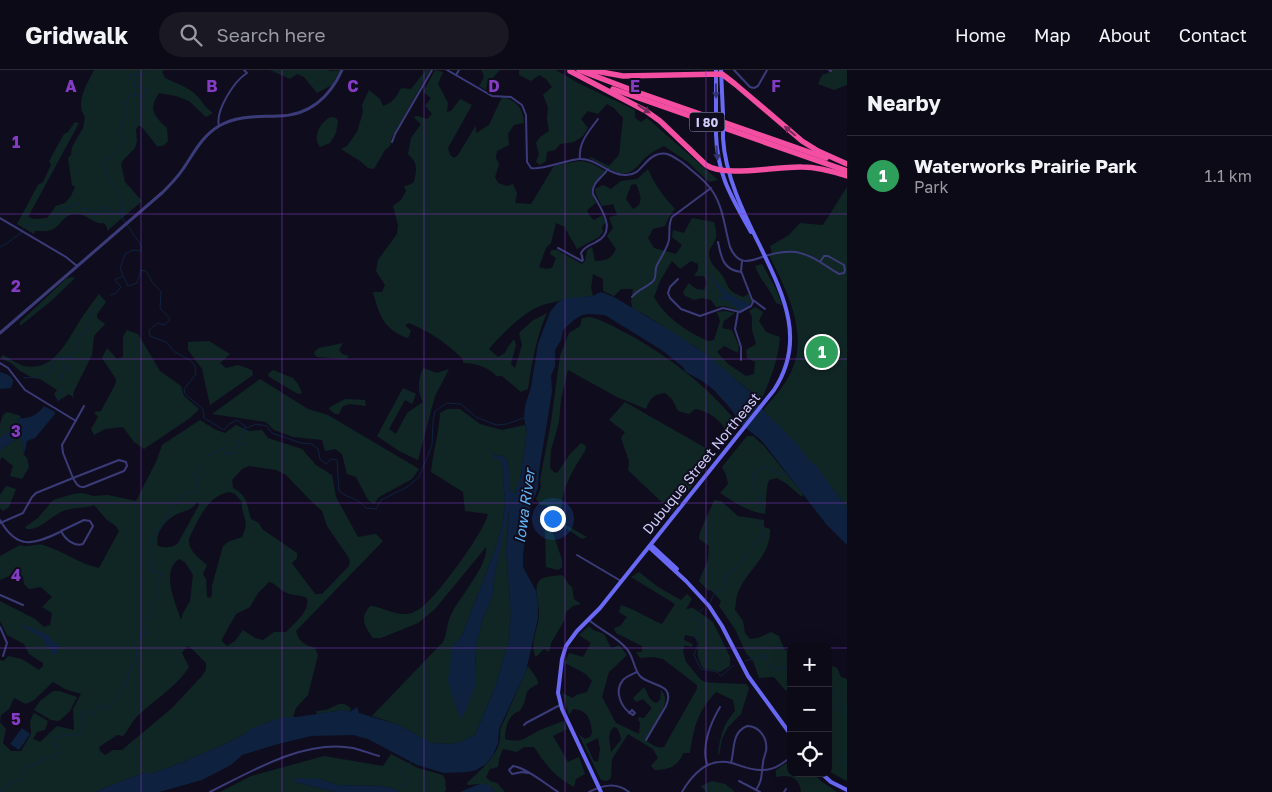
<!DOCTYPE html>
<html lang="en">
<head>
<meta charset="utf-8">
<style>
	:root { --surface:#0b0a16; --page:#191823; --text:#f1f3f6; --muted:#9a9aa1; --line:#2b2b35; --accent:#0f766e }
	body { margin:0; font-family:"Golos Text",sans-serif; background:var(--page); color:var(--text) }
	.controls { position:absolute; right:15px; bottom:15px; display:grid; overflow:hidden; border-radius:10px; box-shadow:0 5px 20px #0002 }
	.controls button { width:45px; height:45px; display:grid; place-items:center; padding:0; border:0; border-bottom:1px solid var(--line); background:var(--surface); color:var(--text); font:25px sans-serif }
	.you { position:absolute; left:552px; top:448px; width:18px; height:18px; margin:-12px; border:4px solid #fff; border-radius:50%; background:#1a73e8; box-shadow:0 0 0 8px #1a73e833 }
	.badge { display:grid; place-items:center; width:32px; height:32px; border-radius:50%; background:var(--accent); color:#fff; font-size:16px; font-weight:700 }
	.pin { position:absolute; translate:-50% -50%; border:2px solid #fff; box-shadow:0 1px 5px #0006 }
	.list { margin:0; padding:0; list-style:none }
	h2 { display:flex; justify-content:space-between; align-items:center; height:65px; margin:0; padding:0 20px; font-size:21px }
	h2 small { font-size:16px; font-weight:400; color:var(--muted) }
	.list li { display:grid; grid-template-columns:32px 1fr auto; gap:15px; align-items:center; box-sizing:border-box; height:80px; padding:0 20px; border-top:1px solid var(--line) }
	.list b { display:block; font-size:19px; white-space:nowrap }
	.list p { margin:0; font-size:16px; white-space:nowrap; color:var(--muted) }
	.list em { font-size:16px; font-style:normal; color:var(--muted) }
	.icon { flex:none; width:28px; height:28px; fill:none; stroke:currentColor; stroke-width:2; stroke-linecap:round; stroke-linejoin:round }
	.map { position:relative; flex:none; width:847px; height:722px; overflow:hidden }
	header { display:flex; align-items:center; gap:30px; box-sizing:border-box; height:70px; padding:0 25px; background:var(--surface); border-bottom:1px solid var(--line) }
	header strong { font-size:24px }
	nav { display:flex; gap:28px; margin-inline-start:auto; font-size:18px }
	.search { width:350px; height:45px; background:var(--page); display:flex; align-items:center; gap:12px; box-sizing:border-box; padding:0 18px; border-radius:28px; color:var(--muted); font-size:19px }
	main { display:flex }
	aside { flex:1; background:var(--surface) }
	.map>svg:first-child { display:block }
	.green { fill:#102625; fill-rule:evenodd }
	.water { fill:#0e223f }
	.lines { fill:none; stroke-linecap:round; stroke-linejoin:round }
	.stream { stroke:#0e223f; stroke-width:1 }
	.minor { stroke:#3b3b79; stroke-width:2 }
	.tertiary { stroke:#3b3b79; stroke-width:3 }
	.secondary { stroke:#6969f6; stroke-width:4 }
	.motorway { stroke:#f44ea2; stroke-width:5.5 }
	.secondary-bridge { stroke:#6969f6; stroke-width:4 }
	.oneway { fill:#333274 }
	.oneway2 { fill:#762a59 }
	.grid { fill:none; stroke:#843cc5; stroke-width:1; stroke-opacity:0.55 }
	.labels { text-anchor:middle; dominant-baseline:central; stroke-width:4; stroke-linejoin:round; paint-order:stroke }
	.shield { fill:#0f0d1d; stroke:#9693b9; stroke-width:1 }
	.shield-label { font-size:12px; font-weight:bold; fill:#d0ccfc }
	.street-label { font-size:14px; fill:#d0ccfc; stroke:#0f0d1d }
	.water-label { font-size:15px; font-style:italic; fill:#60b4f5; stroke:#0f0d1d }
	.grid-label { font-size:16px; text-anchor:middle; font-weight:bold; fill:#843cc5; stroke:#0f0d1d; stroke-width:4; stroke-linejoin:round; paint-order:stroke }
</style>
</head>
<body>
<header>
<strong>Gridwalk</strong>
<div class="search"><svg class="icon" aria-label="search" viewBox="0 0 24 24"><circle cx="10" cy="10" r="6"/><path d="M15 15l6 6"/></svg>Search here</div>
<nav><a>Home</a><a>Map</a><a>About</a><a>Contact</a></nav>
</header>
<main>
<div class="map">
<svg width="847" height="722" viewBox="0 0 847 722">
	<rect width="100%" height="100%" fill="#0f0d1d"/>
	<g class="green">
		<path d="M94,0H165L162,2L165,8C175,13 189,17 197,26C203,32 205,38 213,43L206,47L189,31L176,26L159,23C148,39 154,46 167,58L168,71C165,75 162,77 157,76L141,56H138L136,59L137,71L135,78L123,90L121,94L125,112L142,131L107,161V157L104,153C93,155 86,142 74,144C64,145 62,153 55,158C50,162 42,161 35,161L34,164L17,154L38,115L43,112L51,95L49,91L64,64L68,62L75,52L79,53L28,147L34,149L47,148L56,136L65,133L71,126L75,117L72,115L68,88L71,85L72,77L83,58L85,47C75,33 87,14 94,0Z"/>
		<path d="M270,0H327L332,1L340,0L332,15L317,23L304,7L297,4L290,9Z"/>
		<path d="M426,0H430L392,67L390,76L385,80L374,99L368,98L360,91L341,79L347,76L357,62L363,42L362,35L369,20L380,29L383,36C393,32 396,28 401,18L411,19Z"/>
		<path d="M435,0L443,2L438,14L448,33L447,42L451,41L460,29L472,35L448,78L450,85L454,88L458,85L476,55V63L489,55L502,27C515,29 524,39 524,53L514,55L508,64L509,75L497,81L496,88L499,94L495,107L498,113L507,116L513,114L517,123L515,133L531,134L554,96C580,91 582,87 605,101C594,114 587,116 596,133L587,140L589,145L594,150L602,145L606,152L602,157L603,162L599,167L577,179C573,171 568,165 565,157L556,153L551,173L546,178L539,197L546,199L552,198L556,188L550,184L551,180H557L582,194L585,191L587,180L592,177L595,191C606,191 611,189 616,179L607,166L613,158L609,147L617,145L613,134L602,136L596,124L595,119L603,115L611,119L621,111L637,109L648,99C654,114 664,127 675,139L669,147L665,156L653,159L648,168L654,178L676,184L682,175L672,167L673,160L684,163L692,148L714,152C715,156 717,163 716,167C715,174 708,178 709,185C710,194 717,199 722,205C730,218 726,220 743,227L748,224L752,232L740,241L724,236L716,237L711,230L702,228L694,230L684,225L683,222L689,213L696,219L704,220L707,213L704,206H694L698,200V194L691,191L680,199L672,191L660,211L654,227C665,247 687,262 708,271L714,270L720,251L717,242L725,241L735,243L724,251L722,258L732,260L739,276L738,283L724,276L717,282L728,294L746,306L754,304L755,292L747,288L746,280L756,274L752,260V247L749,241L755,237L763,242L759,251L766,262L780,267C778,290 771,309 761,330L697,278L642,243L633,240L631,232L633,219H621L614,226L603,221V209L593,204L591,218L593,226C576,227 559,230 543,235C525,240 501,265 489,279L498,287L505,283L508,277L514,269L516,275L511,294L515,298L522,275L519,263L532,251L547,243C536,267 532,293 528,319L521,322L502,306H496C489,297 475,293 463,293V289C445,272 432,263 409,253L405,255L411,261L408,268C384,260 379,245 373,222H382L385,215L376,201L378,190L397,164L398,155L393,136L401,130L406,121L404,116L409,115L414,112C417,99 418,93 408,84L411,68L421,54L413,47L418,46L427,49L432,44L425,36L431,28L423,22ZM636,114C640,123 645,134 633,139L626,129L631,115Z"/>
		<path d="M481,0H500L487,14L486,20L479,16C483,10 486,6 481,0Z"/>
		<path d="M519,0H556L578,13L635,40V48L641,52L647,48L718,110L709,112L688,92L664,76C657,79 650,83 644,89C635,99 629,108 614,101C606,98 598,92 589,88L591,87L609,96L619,85L623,48L614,38L607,34L598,44L588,41L581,49L588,58L583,66L574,72L560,74L555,80L547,82L546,91L540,95L536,92L539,84L536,73L540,67L549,61L547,49L548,37L543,25L552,17L546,9L539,5L531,11L519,5Z"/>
		<path d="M830,0H847V15L834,20L818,14L822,5L828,3Z"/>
		<path d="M330,47L336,48L338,51L336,63L330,73L320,77C312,67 320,53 330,47Z"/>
		<path d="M847,117V438C821,402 794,372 763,340C772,329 783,318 789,306C811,267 787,221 769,185L772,183L770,176L789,165L800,153L823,155Z"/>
		<path d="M762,194L776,219L782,235L776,233C771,220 760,210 755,196Z"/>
		<path d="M72,207L75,208L51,231L20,256V252L66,209Z"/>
		<path d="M99,224L106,232L97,244V248L105,254L94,266L92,285L74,321L73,325L74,328L69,324L58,331L54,324L57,320L40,309L33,308L20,301L11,293L0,288L3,285C9,288 17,294 24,296C56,303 69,266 83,246C88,238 94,231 99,224Z"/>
		<path d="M590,247C605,251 614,257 628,264C668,286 706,315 735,350L720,375L717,374L725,359C718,348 708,341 695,339L689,344L678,341L672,329L665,323C654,324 650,328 646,339L617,327L568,300L561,329L559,352L551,380L550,398L555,403L558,402L570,384L581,373L586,376L585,381C571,403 556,426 564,454L587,467L582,469L564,457L555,459L548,445V436L540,435L536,429L541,417L540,410L551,352L560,286L569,263L580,256L582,248Z"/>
		<path d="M127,260L138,264L160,301L181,316L184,326L199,339L190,348L144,379L134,372L123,357L105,359L94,365L91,359L98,347L94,342L101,341L116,313V309L102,288L107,278L117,289L123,287V267Z"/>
		<path d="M209,271L230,284L220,293L226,298L238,295L252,300L253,305L210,335L202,299L188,280V272Z"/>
		<path d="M343,273L339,280L342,284L349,286L346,289L317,287L314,284L315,281L319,278Z"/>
		<path d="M423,298L437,303L449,299L435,326L418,390L399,381L377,366L403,318L416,324L412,334L405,330L389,359L396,364L407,343L423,332C417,320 418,311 423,298Z"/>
		<path d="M273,300L293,308L298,314L302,323L298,324L268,306L269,303Z"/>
		<path d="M260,309L308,339L328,345L419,399L412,409L379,427L374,434L368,430L356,407L347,404L342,384L335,379L325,381L322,370L293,367L274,360L266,352L212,344Z"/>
		<path d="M345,329L365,330L366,336L350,334L343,336L339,344H335L329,339L330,337Z"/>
		<path d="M625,332L716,384L672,442L628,400L629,391L621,368L625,362L609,350Z"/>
		<path d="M447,339H460L480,354L502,360L525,355L527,362L520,409L514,425L509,420L508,393L503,385L502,387L494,384V388L502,390L505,433L502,456L496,477L462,566L453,575L456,638L462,648L476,599L475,578L483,548L492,527L495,503L509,437L506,480L511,544L509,569L496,615L475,665L461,672L451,674L431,673L399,655L372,646L443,572C448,563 446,553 452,543C460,527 489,494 486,477L435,539L418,553L381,568H373C365,557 359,548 370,536C380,536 393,545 407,544C411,544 418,540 421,538C436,528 485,461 488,444L465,441L463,422L431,402C433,382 439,363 440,343Z"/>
		<path d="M7,342L21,346L17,351L19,354L17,358L0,368V354L3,345Z"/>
		<path d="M200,350L216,360L225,363L236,355L249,361L262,360L268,368L302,379L316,395L332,405L336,427L358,467L376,464L383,471L296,561C299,572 305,575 315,578L318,585L308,625L296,638L293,647L272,651L251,659L245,664L223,675L183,692L153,703H145L132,707L95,722H0V590L4,591L8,586L22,589L39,600L43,596V593L29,584L24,574L7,565L0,551V531L35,549L44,557L50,555L52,543L42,537L52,527L41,517L29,519L24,514L23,507L17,503L0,510V486L20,475C30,478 35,473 43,475C63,481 79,494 99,498L119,461L116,456L107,450L94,435C84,439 73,437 63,441C51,446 41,460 27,459L25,457L38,448L53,430L73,424L82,423L93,426L108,425L136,431L156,392L162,375ZM249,396L276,400L286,405L310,430L322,441L327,456L349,488L350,493L348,497L322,524H315L294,496L292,493L297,488V483L262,459L259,453L251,449C246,434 249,427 233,418L232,410L242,399ZM230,422L235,424L242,432C241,448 251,449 242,467L228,472L223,476L212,516V525L210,528L207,527L206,509L203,504L207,495C200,489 188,481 189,470C189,467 192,463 193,460C201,444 211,424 230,422ZM197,432L199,433V435L178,473C173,478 165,478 158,476C154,464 166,449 177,444C186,440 191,441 197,432ZM179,489L185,492L193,505L190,531L183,543L181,550C176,533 160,502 179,489ZM269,512C276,514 278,518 283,521C290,526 299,524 307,528C310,542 295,552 286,562H274L263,570L255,568L243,560L235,571L227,576L222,571V569L236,544L250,537L258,523ZM187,576L191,578L206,593V600L201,607L172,638L122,680H113L105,685L100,681L99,677L117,665L123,666C128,661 130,655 134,650C151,631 175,619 189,597L182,583ZM53,612L65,619L81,624L73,639L74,660L57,656L40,672L33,669L37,662L45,660L48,651L34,643L30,651L31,664L21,681H11L3,673L6,659L0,652L1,645L9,639L14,628L26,634L34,630Z"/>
		<path d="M747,366H753L764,376L803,424L802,427L787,414L777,408L769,410C765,421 767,432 765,444C747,441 735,433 720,423L728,414L726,405L722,397Z"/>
		<path d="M22,368L24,385L27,388L29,397L22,409L10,406L13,396L2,387L0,390V380L17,369Z"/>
		<path d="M6,416L16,419L9,437L3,441L0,438V425Z"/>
		<path d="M714,430L721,431L738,446L764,450V457L770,459C771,486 748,499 739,520C736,525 736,533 735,540L743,551L745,563L750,569L758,568L771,562L779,566L784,579L791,582V623L785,620L774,607L759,608L753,591L746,583L735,559L719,536L721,531L712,521L708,520L699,511L708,490L709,476L699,469C698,463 711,439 714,430Z"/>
		<path d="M545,455L552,460L562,490V497L558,500L546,497Z"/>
		<path d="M639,502L658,517L681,530L687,524L692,529L686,539L693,538L713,552L730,587V596L720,602L703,598C698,588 696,583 699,573L694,567L685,565L684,570L693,574L691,577L685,575L683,581L686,592L701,610L705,612L717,613L746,614L749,618L741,644L728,657L722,669L719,685L718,683C721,664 723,655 735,641L733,630L716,622C697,642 694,657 690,683H683C679,696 668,700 655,700L651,696L658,688L653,679L628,664L612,689L611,708L607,711L601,710L579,665L585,669L590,667L592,663C591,650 588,640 573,639L569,645L562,623L573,628L576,625L587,622L592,611L586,604L565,593L569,583L583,587L591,573L579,565L589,556L593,560L604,564L611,578L619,575L627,585L609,602L602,627L616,653L639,664L640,652L638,650L639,647L644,648L652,638L643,629L636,632L633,628L644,617C649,624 647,629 656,633L660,630L661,620C674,632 653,657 645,670C651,674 657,679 664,677L697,619V615L663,589L654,587L640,588L636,582H642V576L616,563L614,558L620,556L627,547L619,542L621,535C636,540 648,548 662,554L675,534L631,507ZM614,657L617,658L620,664L621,670L611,682L609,667L611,660ZM598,668L600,679L598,692L594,691L586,674Z"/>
		<path d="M562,505C567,509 567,514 572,517L574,529L581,534L573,536L566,542L564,551L551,573L549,582L544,579L536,587C529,575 538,559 539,546C540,536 533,519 539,511C543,506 555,506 562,505Z"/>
		<path d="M828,594L837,598L841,607L847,609V711L828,701Z"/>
		<path d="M528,596L537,609L538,614C521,621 529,628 521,639C517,644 520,640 515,643C507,649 505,660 505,669C522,674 526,667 540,660C547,657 556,654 563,651L567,659L553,666L568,692L579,687L585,704L576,709L574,717C556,708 545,694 534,677H524L517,682L503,679L499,689L498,697L490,699L486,707L490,711L497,713L505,722H495L492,718L480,714L468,715L467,713C482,698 503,683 500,660Z"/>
		<path d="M53,621H59L77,627L70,641L59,651L51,650L34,640L40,631Z"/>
		<path d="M339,634H344L351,638L350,642L343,640L317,644L316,641L326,640Z"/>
		<path d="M391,684L418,698L443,705L445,709L446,720L444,722H399L393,718L380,716L338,715L319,709L295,712L335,722H220L251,706L324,686L383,696Z"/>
		<path d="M791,690V703H813L821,711L837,722H801C800,707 789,704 776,707V700Z"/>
		<path d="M712,711L725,714L735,722H706L701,716Z"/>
	</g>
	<g class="water">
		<path d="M710,202C721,220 729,226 749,233H750L749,236L740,241L730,232L718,228L717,227H723L724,226L716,216Z"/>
		<path d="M601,222L614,227L676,264L707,285L753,324L754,329L763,340L797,374L809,390L816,396L847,438V475L826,454L769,380L761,370L742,355L731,339L714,320L702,311L686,302L683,297L663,281L605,245L589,244L582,245L574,250L563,260L561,270L555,280V296L551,306L552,322L539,401L538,418L528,444L523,484V497L536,521L538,536V548L526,601L499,659L498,673L493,685L486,694L476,700L468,702L444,703L417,695L368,669L353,665L311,666L278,674L242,685L231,695L202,710L159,722H95L132,707L145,703H153L183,692L223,675L245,664L250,659L272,651L284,647H297L343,640L350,642L357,637L359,643L399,655L431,673L451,674L461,672L475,665L496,615L509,569L511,544L506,480L509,441L495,503L492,527L483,548L475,578L476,599L475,617L462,649L456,638L448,610L453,575L462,566L496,477L502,456L505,433L502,391L493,388V384L502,387L503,385C511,393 509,409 509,420L514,424L520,408L527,362L524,348L525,336L531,317L538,274L550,242L558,232L567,228L593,226Z"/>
		<path d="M0,302C4,303 13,306 13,311C13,314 11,316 11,318L0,319Z"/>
		<path d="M44,336L55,342V344L35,368L27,371L24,384L22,369H17L0,380V368L11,360L17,358L19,354L17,351L20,348C29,349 39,344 44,336Z"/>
		<path d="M21,554C31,557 40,562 50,566L51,570L59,575L56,585H53L50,579L46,576C43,562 27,563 21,554Z"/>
		<path d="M22,658L30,664L19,680L10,674Z"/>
		<path d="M299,708L319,709L338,715L380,716L393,718L399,722H335L295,712L294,709Z"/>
		<path d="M480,714L489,715L495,722H460Z"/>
	</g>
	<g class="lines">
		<g class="stream">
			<path d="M149,0L142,5H128L133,14L149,20L143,27L132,24L121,37L126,42L119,60L124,72L118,82L103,92L107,105L122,130L123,149L141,175V181L133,180L125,184L120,199L128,216L137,213L141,200L146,201L153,213L161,222L160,238L170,249L165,255L158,253L149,260L150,266L166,272L175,282L188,289L195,295L196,304L184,319L185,324L203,339L204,348L224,360L229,354L237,350L247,358L256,354L267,356L272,363L301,373L312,374L318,379L320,389L326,394L331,389L337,390L339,421C350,430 356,426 366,438L376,439L381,430L407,417L419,407L432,375L433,351L435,341L447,333L461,334L476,347L496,355L507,354L526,347"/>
			<path d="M23,159L26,155C46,156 50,159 60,140L79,133L80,139L88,138L92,143L102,145L99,136L122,145"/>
			<path d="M0,177L6,174L22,162"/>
			<path d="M110,225L116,223L121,217L115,210L122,206"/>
			<path d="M24,308L37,307L52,301C51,290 59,286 69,287"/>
			<path d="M58,331L62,318L61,315L64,299L69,296C70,284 77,278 78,265L86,263C86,255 90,250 92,242L95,239L101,229"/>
			<path d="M207,386L225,377L227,385L233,382L236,383L238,381L235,373L237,371L243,375H245L246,370L244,359L246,357"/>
			<path d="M763,441L760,425L753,418L755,403L764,396L777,403L789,404"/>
			<path d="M710,533L715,521L723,520L725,506C740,498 748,479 763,468L760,451"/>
			<path d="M703,539L694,546L693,550L700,549L703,553L695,561L698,574L694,585L701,599L717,602L721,606L734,595"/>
			<path d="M745,591L766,585L768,595L776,600L785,598L791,602"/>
			<path d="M828,621L833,622L842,632L841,639L847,644"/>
			<path d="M847,684H845L842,690L846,694H847"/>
			<path d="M0,721L21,708L23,700L27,696L37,694L49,686L54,689L57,688L60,680L59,676L55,675L53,669L60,666L77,665L81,661L83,642L85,640L90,645L93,644L100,635H103L107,640L110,634L114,632L120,619L125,617L133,594L135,593L137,586L136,582L139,577L141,564L145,565V558L147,556C147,549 153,530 157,523L155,517L161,505L160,502L151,501L150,498L152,487L149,483L152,478L150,472L172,438C180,431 182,421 195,422L199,410L193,406L195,402L201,398L202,393"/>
			<path d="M398,721L402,716H407L408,714C404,704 403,700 411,692"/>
		</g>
		<g class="minor">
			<path d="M447,0L492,26L511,27L522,35L526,45L527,92L531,98C538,101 567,90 579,89C597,88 608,105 625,105C642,106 644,87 659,84C669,82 675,88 683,93C693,102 706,110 713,122C723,137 725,159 730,177C738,196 749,192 765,186C775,183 786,181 796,182C813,185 825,196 839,204L844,203L845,200L844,195L828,186H824L820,192"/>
			<path d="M734,0L750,17L754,18L758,16L767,0"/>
			<path d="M829,0L831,1"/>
			<path d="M456,5L459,0"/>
			<path d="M219,56C215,41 234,11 247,3L244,0"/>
			<path d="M392,72L395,64L432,0"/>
			<path d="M580,89C578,73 589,61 598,49"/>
			<path d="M0,148L66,187L77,196"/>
			<path d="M718,172C721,187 723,200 741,202"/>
			<path d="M558,178L582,191L583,190L581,183C585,176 589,176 596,172C618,161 601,139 593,124C591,113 602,108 608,99"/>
			<path d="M678,209L670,217L668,223L670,228L681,239L700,246L723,238L740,242L751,236L753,232L741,201L742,191"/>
			<path d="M632,227C638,219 650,216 654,210C657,205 654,200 657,195C661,187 667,179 669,170C670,162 668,154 672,147L711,118"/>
			<path d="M753,230L765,239"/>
			<path d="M738,242L735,259L741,277V290"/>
			<path d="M0,293L8,298L25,320L76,351"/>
			<path d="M119,390L126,392L127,396L124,401L84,417C78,418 76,413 73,408Z"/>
			<path d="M0,450C17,480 33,475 60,462"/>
			<path d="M84,450L90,451L93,456L83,474C74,477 65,469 61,461Z"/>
			<path d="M0,453L23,443L32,427L36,423L73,408L63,383L62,375L84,336"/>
			<path d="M577,485L621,511"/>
			<path d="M0,525L23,535"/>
			<path d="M589,550C600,560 616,566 626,578C634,586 633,598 640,606C650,617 676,612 666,636L646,670"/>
			<path d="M0,557L7,573L3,586"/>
			<path d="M629,643L632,640L635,643L633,645C622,639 613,622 623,610C627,606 633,604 637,602"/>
			<path d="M524,655L526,653L560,635"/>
			<path d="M731,693C735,679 731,663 747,656C760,656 768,669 766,681C765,685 763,689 763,693C761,705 763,709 756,720"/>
			<path d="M707,694C701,676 711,652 720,637"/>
			<path d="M528,703L522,702L512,704L509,700L513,696C525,697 547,715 558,722"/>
			<path d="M739,711L760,722"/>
			<path d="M210,722C252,701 305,669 353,678C362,680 371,684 379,686"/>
			<path d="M589,722C603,715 616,712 629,722"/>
			<path d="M682,722C693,703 709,687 732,693C742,696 752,701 763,700C774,700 782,694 791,687"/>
			<path d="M784,722L786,719"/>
		</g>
		<path class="tertiary" d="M0,263L163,122C170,115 177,108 183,99C194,83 202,66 219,56C238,45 258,47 278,46C309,46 330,27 342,0"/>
		<g class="secondary">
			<path d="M716,0V42"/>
			<path d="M721,0L723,44"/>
			<path d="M716,64C717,105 732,128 751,162"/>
			<path d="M651,475L677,499"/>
			<path d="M649,477L686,511L709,536L722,556L748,606L791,665"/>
			<path d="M821,703L831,712L847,720"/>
			<path d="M601,722L562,639L558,623L562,589L566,576L577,561L600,538L774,320C807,270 783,224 760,176C743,142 725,105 723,68"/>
		</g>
		<g class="motorway">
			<path d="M579,0L637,22L826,88"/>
			<path d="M590,0L623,6L722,4L735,14L802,71L818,81L847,94"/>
			<path d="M570,1L646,41L660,51L706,95C725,108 778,96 802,97C817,97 832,101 847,106"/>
			<path d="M613,19L847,101"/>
		</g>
		<g class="secondary-bridge">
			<path d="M716,42V64"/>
			<path d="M723,44V68"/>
		</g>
	</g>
	<defs><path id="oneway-solid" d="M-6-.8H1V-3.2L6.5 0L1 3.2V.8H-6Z" transform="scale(1.25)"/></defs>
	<g class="oneway">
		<use href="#oneway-solid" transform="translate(716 21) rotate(89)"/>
		<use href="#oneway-solid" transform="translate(717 83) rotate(85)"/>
	</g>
	<g class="oneway2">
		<use href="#oneway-solid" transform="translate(644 39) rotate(33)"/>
		<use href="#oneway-solid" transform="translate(790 61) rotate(-140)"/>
	</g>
	<path class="grid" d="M141,0V722M282,0V722M424,0V722M565,0V722M706,0V722M0,144H847M0,289H847M0,433H847M0,578H791M828,578H847"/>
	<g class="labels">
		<rect class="shield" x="689.5" y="42.5" width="35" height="19" rx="4"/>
		<g class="shield-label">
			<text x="707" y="52">I 80</text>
		</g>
		<g class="street-label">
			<text transform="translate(701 393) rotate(-51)">Dubuque Street Northeast</text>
		</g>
		<g class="water-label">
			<text transform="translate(524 436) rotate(-82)">Iowa River</text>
		</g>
	</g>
	<g class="grid-label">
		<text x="71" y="22">A</text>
		<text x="212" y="22">B</text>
		<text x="353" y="22">C</text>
		<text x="494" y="22">D</text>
		<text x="635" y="22">E</text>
		<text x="776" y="22">F</text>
		<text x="16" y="78">1</text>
		<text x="16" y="222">2</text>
		<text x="16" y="367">3</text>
		<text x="16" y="511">4</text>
		<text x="16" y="655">5</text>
	</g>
</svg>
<div class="controls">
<button>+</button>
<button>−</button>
<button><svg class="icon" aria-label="locate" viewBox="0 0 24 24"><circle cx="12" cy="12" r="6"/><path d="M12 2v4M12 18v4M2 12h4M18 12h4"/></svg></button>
</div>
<div class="you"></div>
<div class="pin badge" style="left:822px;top:282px;background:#2e9e5b">1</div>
</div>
<aside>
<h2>Nearby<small></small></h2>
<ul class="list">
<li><span class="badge" style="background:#2e9e5b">1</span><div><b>Waterworks Prairie Park</b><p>Park</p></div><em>1.1 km</em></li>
</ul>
</aside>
</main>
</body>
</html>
